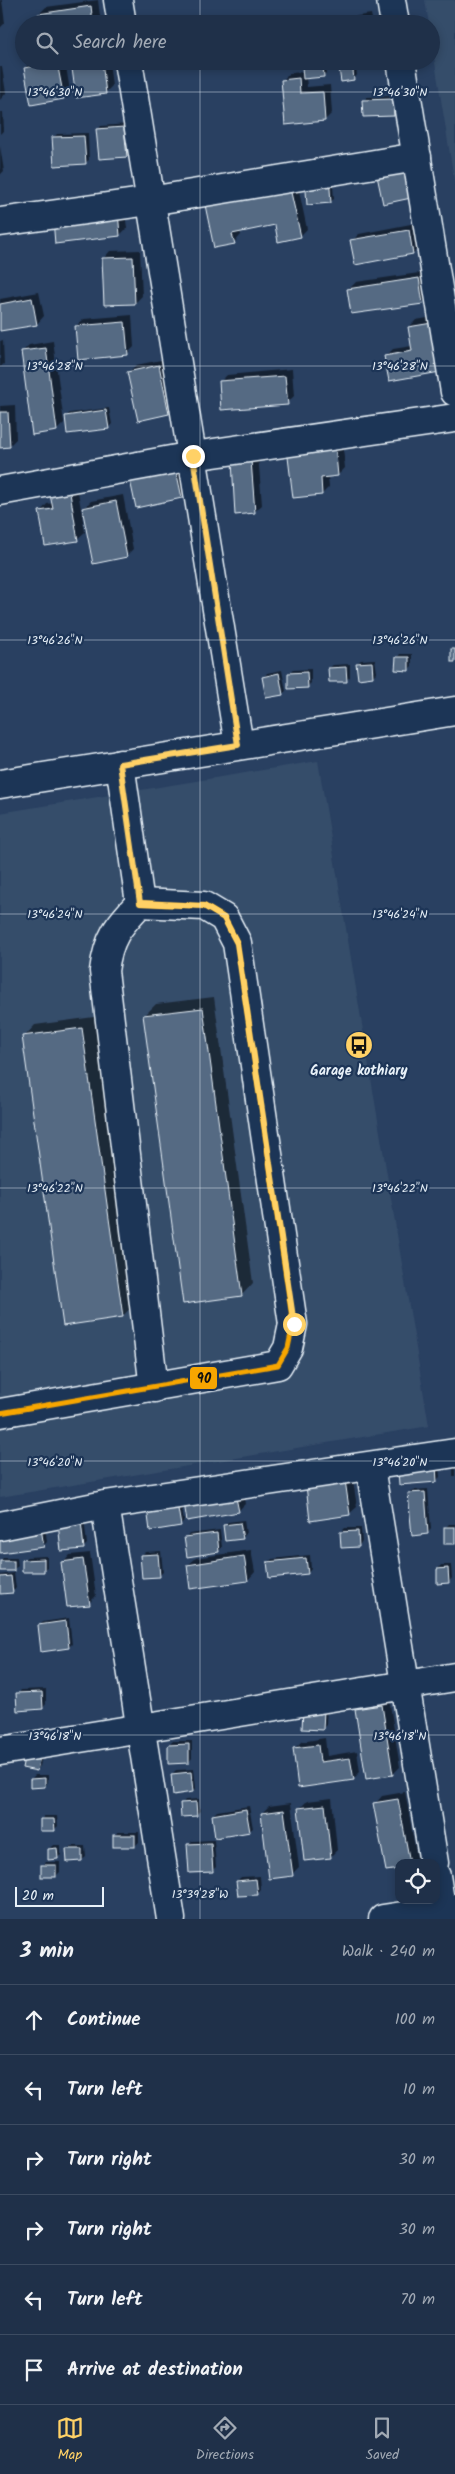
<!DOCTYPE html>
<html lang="en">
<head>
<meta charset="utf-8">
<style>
	:root { --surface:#1f3049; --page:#2c3c53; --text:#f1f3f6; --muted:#a1a9b4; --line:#3c4b61; --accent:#ffd166 }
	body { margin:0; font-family:Kalam,sans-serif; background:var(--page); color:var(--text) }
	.controls { position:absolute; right:15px; bottom:15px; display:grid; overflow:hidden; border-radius:10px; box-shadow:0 2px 8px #0003 }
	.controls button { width:45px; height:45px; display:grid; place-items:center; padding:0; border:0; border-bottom:1px solid var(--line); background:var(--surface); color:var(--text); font:25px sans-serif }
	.scale { position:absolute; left:15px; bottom:12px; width:89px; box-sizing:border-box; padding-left:5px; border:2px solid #e8f1f8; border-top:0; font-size:14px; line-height:18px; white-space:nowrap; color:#e8f1f8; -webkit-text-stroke:4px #1d3557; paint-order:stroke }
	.stop { position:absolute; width:15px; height:15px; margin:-11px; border:4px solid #ffd166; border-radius:50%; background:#fff }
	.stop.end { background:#ffd166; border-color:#fff; box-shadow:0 1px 5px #0008 }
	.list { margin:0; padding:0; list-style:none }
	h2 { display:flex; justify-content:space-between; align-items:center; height:65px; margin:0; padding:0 20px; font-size:21px }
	h2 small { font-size:16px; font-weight:400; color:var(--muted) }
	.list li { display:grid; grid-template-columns:32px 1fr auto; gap:15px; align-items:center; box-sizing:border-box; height:70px; padding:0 20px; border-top:1px solid var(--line) }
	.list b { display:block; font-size:19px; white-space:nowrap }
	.list em { font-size:16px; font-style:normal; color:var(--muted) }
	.icon { flex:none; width:28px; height:28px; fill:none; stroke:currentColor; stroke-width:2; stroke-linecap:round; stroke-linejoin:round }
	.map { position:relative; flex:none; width:455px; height:1919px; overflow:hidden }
	.search { position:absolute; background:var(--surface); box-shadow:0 2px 8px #0003; left:15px; right:15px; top:15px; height:55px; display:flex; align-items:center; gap:12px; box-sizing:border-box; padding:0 18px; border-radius:28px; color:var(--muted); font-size:19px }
	.sheet { height:485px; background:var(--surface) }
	nav { display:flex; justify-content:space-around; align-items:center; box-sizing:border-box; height:70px; border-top:1px solid var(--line); background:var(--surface); font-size:14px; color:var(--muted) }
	nav a { display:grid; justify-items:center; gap:2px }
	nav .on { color:var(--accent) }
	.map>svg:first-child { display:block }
	.built { fill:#364d6b }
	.shadow { fill:#0007; fill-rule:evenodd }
	.building { fill:#556a83; stroke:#e8f1f8 }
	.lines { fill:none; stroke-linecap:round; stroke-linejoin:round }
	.minor-casing { stroke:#e8f1f8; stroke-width:31 }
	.secondary-casing { stroke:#e8f1f8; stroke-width:31 }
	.minor { stroke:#1d3557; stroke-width:28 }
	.secondary { stroke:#1d3557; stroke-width:28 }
	.bus-1-casing { stroke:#1d3557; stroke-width:9 }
	.bus-1 { stroke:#f7a600; stroke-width:5 }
	.route { stroke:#ffd166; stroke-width:6 }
	.ticks { fill:none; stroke:#e8f1f8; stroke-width:1; stroke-opacity:0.45 }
	.labels { text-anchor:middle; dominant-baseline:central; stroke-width:4.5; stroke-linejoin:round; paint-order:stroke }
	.poi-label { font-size:14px; font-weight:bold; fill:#e8f1f8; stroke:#1d3557 }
	.ticks-label { font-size:12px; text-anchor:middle; fill:#e8f1f8; stroke:#1d3557; stroke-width:4.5; stroke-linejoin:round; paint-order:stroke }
	.line-badge { stroke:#1d3557; stroke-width:2 }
	.pale-badge-label { font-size:14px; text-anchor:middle; font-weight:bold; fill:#111 }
</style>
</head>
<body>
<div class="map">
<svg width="455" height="1919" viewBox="0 0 455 1919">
	<rect width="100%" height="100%" fill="#294061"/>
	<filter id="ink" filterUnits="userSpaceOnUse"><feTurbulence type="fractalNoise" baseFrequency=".02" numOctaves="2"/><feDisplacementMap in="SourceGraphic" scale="10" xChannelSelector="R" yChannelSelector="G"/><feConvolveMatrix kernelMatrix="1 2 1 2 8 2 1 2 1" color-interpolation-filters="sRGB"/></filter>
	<g filter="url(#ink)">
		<g class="built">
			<path d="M425,0H455V185L431,38V24H429Z"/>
			<path d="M318,761L429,1426L0,1497V813Z"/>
		</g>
		<g class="shadow">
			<path d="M0,0H2L5,23L0,28Z"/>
			<path d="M98,0L101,24H41L39,14L46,7Z"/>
			<path d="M371,14L373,24H305Z"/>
			<path d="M32,61H65L70,90L63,98L25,68Z"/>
			<path d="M73,61H109L112,86L105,93Z"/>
			<path d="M326,61L327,72L323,76L306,77L307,87L330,85L332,113L325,120L283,80L290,73L304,72L303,66L307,63Z"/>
			<path d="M339,61H355L357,75L354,79Z"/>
			<path d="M0,67H2L6,93L0,100Z"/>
			<path d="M396,96L397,111L393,115L364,101L367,97Z"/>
			<path d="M0,112H3L4,130L0,134Z"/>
			<path d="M128,124L130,152L127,155L98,130L101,126Z"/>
			<path d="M88,133L89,160L85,163L53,138L57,134Z"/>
			<path d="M0,146L4,171L0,175Z"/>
			<path d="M332,172L334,199L330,202L308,204Z"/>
			<path d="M297,181L307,229L300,236L276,224L240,231L241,235L234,243L214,198Z"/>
			<path d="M124,205L127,228L120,235L57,242Z"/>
			<path d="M416,223L420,246L413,253L356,264L352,241L359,234Z"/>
			<path d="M140,250L142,296L135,303L103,259L110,251Z"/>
			<path d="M426,272L430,295L423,302L348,290L356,282Z"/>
			<path d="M39,292L44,316L37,324L0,330V299Z"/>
			<path d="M132,315L134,347L127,354L76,326L84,319Z"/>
			<path d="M439,316L447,364L385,357L393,349L412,346L409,327L416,320Z"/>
			<path d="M3,340L4,364L0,367V341Z"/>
			<path d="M53,341L64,423L57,430L22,352L29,345Z"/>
			<path d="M166,359L176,406L169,413L129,372L136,365Z"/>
			<path d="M292,369L294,396L287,403L220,382L227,375Z"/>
			<path d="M15,405L16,439L9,446L0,447V406Z"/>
			<path d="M109,408L112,424L108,428L66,416L70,413Z"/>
			<path d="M342,437L345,468L338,475L328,476L329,487L322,494L296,442Z"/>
			<path d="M258,453L262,505L254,512L240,454Z"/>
			<path d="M183,464L188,490L181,497L131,480Z"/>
			<path d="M76,480L85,532L77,539L40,512L47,504L53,503ZM59,507V509L47,511V509Z"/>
			<path d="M123,495L133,549L126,556L84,508L91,501Z"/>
			<path d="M400,654H412V666L408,670L397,658Z"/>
			<path d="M375,659L377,672L373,676L357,663L361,660Z"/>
			<path d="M350,664V677L346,680L329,668L333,665Z"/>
			<path d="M311,669V683L307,687L289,673L293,670Z"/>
			<path d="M282,670L286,691L282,694L264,677L267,673Z"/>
			<path d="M214,997L253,1283L242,1295L144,1016L156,1004Z"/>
			<path d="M94,1017L134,1304L123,1316L24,1037L35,1025Z"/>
			<path d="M455,1462V1476H453V1464Z"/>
			<path d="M439,1463L440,1477L436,1481L400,1484Z"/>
			<path d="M352,1473L357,1507L349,1514L311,1519Z"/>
			<path d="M241,1481L245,1504L238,1511L188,1520Z"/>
			<path d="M428,1489L431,1529L428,1533L409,1494L413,1490Z"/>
			<path d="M180,1500L184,1521L180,1524L148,1508Z"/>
			<path d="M84,1518L87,1544L83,1548L60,1523Z"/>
			<path d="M244,1520L246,1534L242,1538L224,1525L228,1522Z"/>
			<path d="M449,1524H455V1543L445,1528Z"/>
			<path d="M45,1525L47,1542L43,1546L0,1543Z"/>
			<path d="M345,1528H361L362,1542L358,1546L341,1532Z"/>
			<path d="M220,1530L222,1547L219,1551L185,1538L189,1534Z"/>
			<path d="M251,1550L255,1572L248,1580L188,1565L196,1558Z"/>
			<path d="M161,1551L163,1572L159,1576L142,1555L145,1552Z"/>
			<path d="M90,1553L96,1596L89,1603L63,1563L70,1555Z"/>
			<path d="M310,1555L311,1569L308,1573L270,1577L268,1563L272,1559Z"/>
			<path d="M47,1556V1567L43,1570L23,1560L27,1557Z"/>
			<path d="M3,1558H17L18,1566L14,1569L0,1562Z"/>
			<path d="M441,1565H451L452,1578L449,1582L438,1569Z"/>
			<path d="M14,1573L16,1588L12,1592L0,1593V1575Z"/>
			<path d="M69,1618L72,1644L69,1647L39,1626L43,1622Z"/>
			<path d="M46,1689V1704L43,1708L18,1694L21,1690Z"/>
			<path d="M389,1698L400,1767L393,1774L356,1709L363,1702Z"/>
			<path d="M327,1707L326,1725L322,1729L303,1728Z"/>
			<path d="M325,1738L327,1756L357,1751L360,1772L353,1779L294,1749L301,1742Z"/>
			<path d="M173,1741H192V1758L189,1762L169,1745Z"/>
			<path d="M43,1753L40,1766L37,1770L23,1767Z"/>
			<path d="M194,1769L196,1788L193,1791L172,1774L176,1770Z"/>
			<path d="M35,1775H48V1782L45,1786L31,1779Z"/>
			<path d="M405,1792L417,1858L412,1863H399L375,1804L382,1796Z"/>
			<path d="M332,1798L337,1850L330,1857L300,1808L307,1801Z"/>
			<path d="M199,1799L200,1811L197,1814L182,1804L185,1800Z"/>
			<path d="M291,1803L299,1867L292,1874L262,1813L269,1806Z"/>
			<path d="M249,1806L253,1828L249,1831L213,1815L217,1811Z"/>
			<path d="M44,1816H57L58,1826L54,1830L41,1820Z"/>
			<path d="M118,1832H139V1842L135,1846L114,1836Z"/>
			<path d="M214,1840L216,1867L212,1871L188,1845L192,1841Z"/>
			<path d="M53,1845H61V1855L57,1858L49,1849Z"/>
			<path d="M71,1846H85L86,1857L82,1860L67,1850Z"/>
			<path d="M46,1862H60V1872L56,1876L43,1866Z"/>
			<path d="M260,1876L261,1890L257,1894L237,1881L241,1877Z"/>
		</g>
		<g class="building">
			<path d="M91,6L93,24H39L38,14Z"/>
			<path d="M71,61H102L106,94L76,98Z"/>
			<path d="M338,61H352L354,80L341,82Z"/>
			<path d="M57,62L64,99L31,105L24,68Z"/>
			<path d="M323,64L324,77L303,79L302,66Z"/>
			<path d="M299,78L300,93L323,92L325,121L285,125L281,80Z"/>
			<path d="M393,99L394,116L363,117L362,100Z"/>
			<path d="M124,127L127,157L99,159L96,129Z"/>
			<path d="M84,136L86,164L54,166L52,137Z"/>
			<path d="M404,165L411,198L383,204L376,171Z"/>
			<path d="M329,175L331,203L307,205L305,176Z"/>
			<path d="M290,188L301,237L278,242L275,225L232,234L235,244L214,248L205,205Z"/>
			<path d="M118,211L120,236L55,244L53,219Z"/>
			<path d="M409,230L413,254L355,265L350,240Z"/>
			<path d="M133,257L135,304L104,305L102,258Z"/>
			<path d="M419,278L423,304L351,314L347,289Z"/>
			<path d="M32,298L37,325L0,331V304Z"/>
			<path d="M125,322L128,355L78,360L75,326Z"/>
			<path d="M432,323L440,372L389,381L384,356L412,351L408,327Z"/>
			<path d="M46,348L57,431L32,435L21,351Z"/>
			<path d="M159,365L169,414L138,421L127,372Z"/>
			<path d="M285,376L288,405L221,410L219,381Z"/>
			<path d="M106,410L109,429L67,434L65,416Z"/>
			<path d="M0,412H8L10,447L0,448Z"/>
			<path d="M335,444L338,476L321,478L322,495L293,498L287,449Z"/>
			<path d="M251,460L255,513L235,515L232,461Z"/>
			<path d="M176,470L182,498L136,508L130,480Z"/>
			<path d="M69,487L78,541L45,546L39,511L53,509L49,490Z"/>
			<path d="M116,501L127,557L93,564L82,508Z"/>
			<rect x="451" y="649" width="4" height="13"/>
			<path d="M396,657H409V671L395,670Z"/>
			<path d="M372,662L373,677L358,679L356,663Z"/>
			<path d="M346,667L347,682H329L328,668Z"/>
			<path d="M307,672L308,688L288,689V673Z"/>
			<path d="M279,673L283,695L266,698L262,677Z"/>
			<path d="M203,1008L242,1296L183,1304L143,1015Z"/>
			<path d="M82,1028L123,1317L63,1326L22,1036Z"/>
			<path d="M436,1466L437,1482L399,1485L398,1469Z"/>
			<path d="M345,1480L350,1515L310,1521L306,1485Z"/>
			<path d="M234,1488L239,1512L187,1521L183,1497Z"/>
			<path d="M425,1492L428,1534L412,1536L408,1493Z"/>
			<path d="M177,1503L181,1526L150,1531L147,1508Z"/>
			<path d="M81,1521L84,1549L61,1551L58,1523Z"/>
			<path d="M240,1523L243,1539L225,1541L223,1525Z"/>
			<rect x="444" y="1527" width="11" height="17"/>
			<path d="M41,1528L44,1547L0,1553V1533Z"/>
			<path d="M358,1531L359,1547L341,1548L340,1532Z"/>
			<path d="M217,1533L219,1552L187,1557L184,1537Z"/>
			<path d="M158,1554L160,1577L142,1578L140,1555Z"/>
			<path d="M244,1556L248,1581L190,1589L187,1565Z"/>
			<path d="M306,1558L308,1574L269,1578L267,1562Z"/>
			<path d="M44,1559V1572H22V1560Z"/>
			<path d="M83,1559L90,1605L67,1607L61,1562Z"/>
			<rect x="0" y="1561" width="14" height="10"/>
			<path d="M448,1568L449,1583L437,1584V1569Z"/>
			<path d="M11,1576L13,1593L0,1594V1577Z"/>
			<path d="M66,1621L69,1648L41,1652L38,1625Z"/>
			<path d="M42,1692L43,1709L17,1711L16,1693Z"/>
			<path d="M382,1705L393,1775L366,1779L355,1709Z"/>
			<path d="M303,1709L324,1710L323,1730L302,1729Z"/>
			<path d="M189,1744V1763L168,1764V1745Z"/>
			<path d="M318,1745L320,1762L350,1758L354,1780L298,1788L293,1748Z"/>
			<path d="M25,1753L40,1756L37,1771L22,1768Z"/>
			<path d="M191,1772L193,1792L173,1795L171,1774Z"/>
			<path d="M45,1778V1787L30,1788V1779Z"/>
			<path d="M398,1799L410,1863H399V1869L386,1871L373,1803Z"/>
			<path d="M196,1802L197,1816L181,1817L180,1803Z"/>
			<path d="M325,1805L331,1858L304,1861L298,1808Z"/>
			<path d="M246,1809L250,1832L215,1838L212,1815Z"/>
			<path d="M284,1810L293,1876L269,1879L261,1813Z"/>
			<path d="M40,1819H54L55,1831H40Z"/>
			<rect x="113" y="1835" width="22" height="12"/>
			<path d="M211,1843L213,1872L189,1873L187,1844Z"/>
			<path d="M57,1848L58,1859L48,1860V1849Z"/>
			<path d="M66,1849H82V1861L67,1862Z"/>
			<rect x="41" y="1865" width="15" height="12"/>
			<path d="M256,1879L258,1895L238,1896L236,1881Z"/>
		</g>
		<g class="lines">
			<g class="minor-casing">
				<g id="minor">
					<path d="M118,0L122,24"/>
					<path d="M391,0L395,24"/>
					<path d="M128,61L239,745"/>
					<path d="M401,61L455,392"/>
					<path d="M0,222L150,201L417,157"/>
					<path d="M0,491L193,456L455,418"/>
					<path d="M120,764L140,903C118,926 108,938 104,971L154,1388"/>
					<path d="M0,1413L278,1365L288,1348L293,1324L237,943L224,918L204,906L140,903"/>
					<path d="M370,1467L434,1863"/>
					<path d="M105,1505L171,1919"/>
					<path d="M0,1526L105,1505L455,1453"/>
					<path d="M0,1751L455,1677"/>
					<path d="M436,1876L443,1919"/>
					<path d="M383,1919L455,1908"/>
				</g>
			</g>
			<g class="secondary-casing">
				<path id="secondary" d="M0,784L455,711"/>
			</g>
			<use href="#minor" class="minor"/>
			<use href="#secondary" class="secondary"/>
			<g class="bus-1-casing">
				<path id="bus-1" d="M0,1413L278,1365L288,1348L293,1324L237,943L224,918L204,906L140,903"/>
			</g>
			<use href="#bus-1" class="bus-1"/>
		</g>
	</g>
	<g class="lines" filter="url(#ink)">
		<path class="route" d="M193,456L238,745L120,764L140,903L204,906L224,918L237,943L294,1324"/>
	</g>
	<path class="ticks" d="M200,0V24M200,61V1919M0,92H455M0,366H455M0,640H455M0,914H455M0,1188H455M0,1461H455M0,1735H455"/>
	<defs>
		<g id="bus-disc" transform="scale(1.4375)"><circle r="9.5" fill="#ffd166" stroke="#1d3557"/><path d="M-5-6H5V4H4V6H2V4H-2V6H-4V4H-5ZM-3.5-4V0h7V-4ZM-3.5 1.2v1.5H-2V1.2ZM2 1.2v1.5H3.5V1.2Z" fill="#111"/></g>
	</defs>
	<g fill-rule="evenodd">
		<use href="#bus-disc" x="359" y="1045"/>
	</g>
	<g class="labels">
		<g class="poi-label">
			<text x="359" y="1071">Garage kothiary</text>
		</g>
	</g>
	<g class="ticks-label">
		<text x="55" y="96">13°46'30"N</text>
		<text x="400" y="96">13°46'30"N</text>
		<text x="55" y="370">13°46'28"N</text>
		<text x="400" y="370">13°46'28"N</text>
		<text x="55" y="644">13°46'26"N</text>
		<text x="400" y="644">13°46'26"N</text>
		<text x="55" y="918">13°46'24"N</text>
		<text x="400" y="918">13°46'24"N</text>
		<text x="55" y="1192">13°46'22"N</text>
		<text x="400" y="1192">13°46'22"N</text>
		<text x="55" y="1466">13°46'20"N</text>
		<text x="400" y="1466">13°46'20"N</text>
		<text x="55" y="1740">13°46'18"N</text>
		<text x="400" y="1740">13°46'18"N</text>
		<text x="200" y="1898">13°39'28"W</text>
	</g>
	<rect class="line-badge" x="189" y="1366" width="29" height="24" rx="5" fill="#f7a600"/>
	<g class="pale-badge-label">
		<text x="204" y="1383">90</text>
	</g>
</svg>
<div class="controls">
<button><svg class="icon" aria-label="locate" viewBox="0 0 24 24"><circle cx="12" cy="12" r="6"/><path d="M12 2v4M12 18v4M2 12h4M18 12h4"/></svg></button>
</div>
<div class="scale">20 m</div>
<div class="stop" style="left:294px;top:1324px"></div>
<div class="stop end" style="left:193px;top:456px"></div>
<div class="search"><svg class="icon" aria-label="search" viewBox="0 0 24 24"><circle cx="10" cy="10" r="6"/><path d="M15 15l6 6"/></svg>Search here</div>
</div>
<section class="sheet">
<h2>3 min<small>Walk · 240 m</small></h2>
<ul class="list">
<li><svg class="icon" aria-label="ahead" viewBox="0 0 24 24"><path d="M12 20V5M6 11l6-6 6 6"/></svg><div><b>Continue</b></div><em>100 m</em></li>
<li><svg class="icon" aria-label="left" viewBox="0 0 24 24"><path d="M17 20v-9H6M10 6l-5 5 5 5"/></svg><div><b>Turn left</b></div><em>10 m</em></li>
<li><svg class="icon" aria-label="right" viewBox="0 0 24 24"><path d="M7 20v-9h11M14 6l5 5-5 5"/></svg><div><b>Turn right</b></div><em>30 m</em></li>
<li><svg class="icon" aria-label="right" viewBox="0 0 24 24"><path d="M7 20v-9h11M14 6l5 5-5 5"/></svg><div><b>Turn right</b></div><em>30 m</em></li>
<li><svg class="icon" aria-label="left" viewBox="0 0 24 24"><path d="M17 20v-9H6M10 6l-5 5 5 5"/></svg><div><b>Turn left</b></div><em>70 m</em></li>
<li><svg class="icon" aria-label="arrive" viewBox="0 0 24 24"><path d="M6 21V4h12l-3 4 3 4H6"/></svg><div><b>Arrive at destination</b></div></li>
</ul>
</section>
<nav>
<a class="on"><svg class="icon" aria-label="map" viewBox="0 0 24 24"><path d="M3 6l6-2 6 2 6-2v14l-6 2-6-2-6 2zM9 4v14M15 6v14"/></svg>Map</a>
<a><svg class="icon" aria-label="directions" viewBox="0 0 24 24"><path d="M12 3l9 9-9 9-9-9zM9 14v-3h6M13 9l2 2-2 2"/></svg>Directions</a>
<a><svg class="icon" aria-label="saved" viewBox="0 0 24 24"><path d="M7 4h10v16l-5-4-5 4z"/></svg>Saved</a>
</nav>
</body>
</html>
